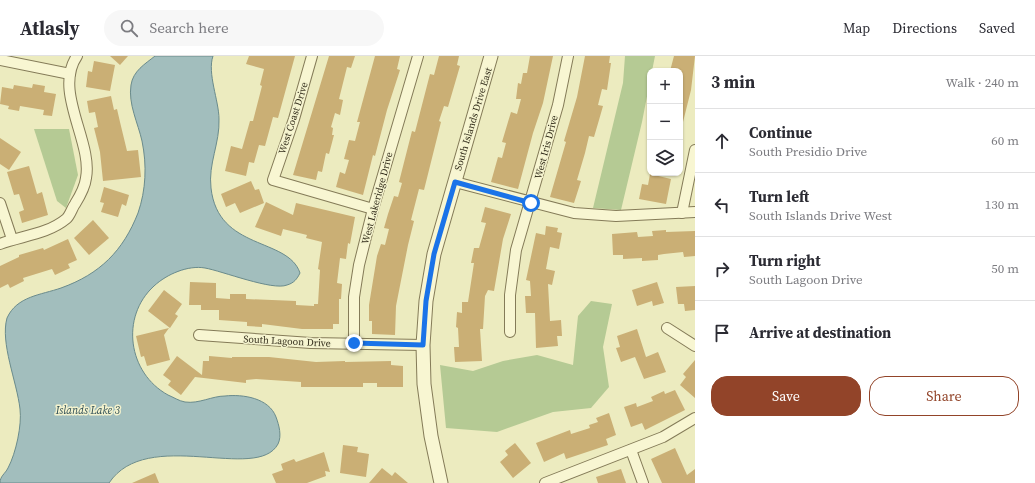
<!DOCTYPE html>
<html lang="en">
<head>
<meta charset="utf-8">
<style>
	:root { --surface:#fff; --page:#f7f7f7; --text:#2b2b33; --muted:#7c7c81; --line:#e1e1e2; --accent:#924429 }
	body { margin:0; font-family:"Source Serif 4",serif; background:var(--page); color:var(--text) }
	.controls { position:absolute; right:12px; top:12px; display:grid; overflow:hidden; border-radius:8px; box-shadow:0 1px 3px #0004 }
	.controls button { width:36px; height:36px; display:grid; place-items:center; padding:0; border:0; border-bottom:1px solid var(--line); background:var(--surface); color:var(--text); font:20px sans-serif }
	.stop { position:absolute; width:12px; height:12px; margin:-9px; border:3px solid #1a73e8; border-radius:50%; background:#fff }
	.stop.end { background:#1a73e8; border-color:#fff; box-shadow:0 1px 4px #0008 }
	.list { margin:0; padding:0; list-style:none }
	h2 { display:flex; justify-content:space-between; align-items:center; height:52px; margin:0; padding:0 16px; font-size:17px }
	h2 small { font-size:13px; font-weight:400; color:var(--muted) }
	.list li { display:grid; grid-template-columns:26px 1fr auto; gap:12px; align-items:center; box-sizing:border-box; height:64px; padding:0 16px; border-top:1px solid var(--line) }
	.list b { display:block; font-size:15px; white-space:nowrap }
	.list p { margin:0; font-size:13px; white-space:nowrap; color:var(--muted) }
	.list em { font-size:13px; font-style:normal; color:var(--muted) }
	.actions { display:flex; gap:8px; padding:12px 16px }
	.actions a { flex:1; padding:9px 0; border:1px solid var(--accent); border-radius:16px; text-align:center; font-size:14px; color:var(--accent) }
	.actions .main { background:var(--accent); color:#fff }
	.icon { flex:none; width:22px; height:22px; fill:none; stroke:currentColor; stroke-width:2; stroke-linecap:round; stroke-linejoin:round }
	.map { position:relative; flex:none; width:695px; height:427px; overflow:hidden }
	header { display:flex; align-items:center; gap:24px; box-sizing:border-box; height:56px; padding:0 20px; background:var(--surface); border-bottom:1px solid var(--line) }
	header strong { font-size:19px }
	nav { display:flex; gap:22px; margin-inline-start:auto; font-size:14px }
	.search { width:280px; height:36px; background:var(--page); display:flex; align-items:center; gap:10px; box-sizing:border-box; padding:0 14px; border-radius:22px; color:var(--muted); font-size:15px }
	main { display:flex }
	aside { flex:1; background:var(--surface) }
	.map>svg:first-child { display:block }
	.green { fill:#b5ca94 }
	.water { fill:#a2bebd; stroke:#6a8b8c }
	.building { fill:#caaf75 }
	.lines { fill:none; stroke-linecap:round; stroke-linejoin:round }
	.minor-casing { stroke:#847b58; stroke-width:12 }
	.tertiary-casing { stroke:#847b58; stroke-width:15 }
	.minor { stroke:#f8f6d2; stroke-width:10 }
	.tertiary { stroke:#f8f6d2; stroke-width:13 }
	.route { stroke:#1a73e8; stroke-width:5 }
	.labels { text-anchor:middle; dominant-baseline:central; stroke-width:3; stroke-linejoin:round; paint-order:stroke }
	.street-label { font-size:10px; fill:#342e1c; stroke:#f4f3ce }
	.water-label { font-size:11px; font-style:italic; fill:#2c4c54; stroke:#f4f3ce }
</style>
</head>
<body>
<header>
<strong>Atlasly</strong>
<div class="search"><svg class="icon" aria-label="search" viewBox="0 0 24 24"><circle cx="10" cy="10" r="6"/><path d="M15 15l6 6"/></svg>Search here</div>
<nav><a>Map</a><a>Directions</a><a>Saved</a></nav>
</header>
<main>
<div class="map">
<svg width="695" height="427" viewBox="0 0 695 427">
	<rect width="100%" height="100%" fill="#ecebbf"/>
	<g class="green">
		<path d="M625,0H655L652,15H650V25L642,66L621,154L593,152L623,27Z"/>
		<path d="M34,73H69L78,119L66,152L57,145Z"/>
		<path d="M591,245L612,248L603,291L609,331L591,352L553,356L497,376L446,372L440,309L473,315L503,305L537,299L573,309L578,260Z"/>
	</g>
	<path class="water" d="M155,0H213C207,17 219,45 219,63C220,87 208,108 211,132C218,195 288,181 300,217C297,223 294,227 287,229C273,235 222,215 205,212C188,209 167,218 154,230C120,261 128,317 168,339C173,341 179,345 185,346C199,348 212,340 225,340C243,338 269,342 276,361C279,369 282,380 278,388C257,427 147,370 109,427H0C0,420 5,418 8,412C16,397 22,369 20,353C17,326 0,287 7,262C17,240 41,239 61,232C100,218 123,195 138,157C146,134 147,109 142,85C138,67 128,48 131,29C133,15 145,8 155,0Z"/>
	<g class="building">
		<path d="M110,0H128L120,9Z"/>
		<path d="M249,0H295L278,62L273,61L265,90L259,89L254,107L249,106L246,120L225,115L231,90L242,93L250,65H253L262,30L260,29L264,13L246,8Z"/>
		<path d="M329,0H355L351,12L347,11L339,43L343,44L340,59L335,57L331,71L333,72L332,79H334L329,98L326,97L322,116L318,115L316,124L293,119Z"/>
		<path d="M375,0H400L397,13L400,14L387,54L375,100L373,99L363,139L336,131L340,116L345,118L349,104L344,103L349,84L355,85L360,66H357Z"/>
		<path d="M439,0H459L457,9L460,10L448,51L444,50L439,65L441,66L424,134L419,133L411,164L414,165L408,189L396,250L395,279L372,278V265H369V249L377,200L381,188L385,189L389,173L384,172L388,158L394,140L398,141L402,127L399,126L412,75L415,76L430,18L434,19Z"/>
		<path d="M530,0H553L543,47L533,77L518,133L491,126L498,101L502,102L506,87L502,86L511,56L517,58L521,43H516L518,27L521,28L523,17H527Z"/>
		<path d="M585,0H610L609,7H611L607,34L602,33L598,49L603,50L599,64L594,81L589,80L585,97L577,124L581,125L574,147L550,141L566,86L564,85L577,41Z"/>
		<path d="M674,0H695L691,34L683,66H680V15H670Z"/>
		<path d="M94,5L115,9L110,35L86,31L88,15L92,16Z"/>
		<path d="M33,28L45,30L44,36L56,38L52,60L43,59L44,54L20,50L19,55L8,53L9,50L0,48L2,31L13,33L14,29L32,32Z"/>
		<path d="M111,40L114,54L117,53L120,66L127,95L138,94L141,121L103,125L100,96L94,72L98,71L95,56L89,57L87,45Z"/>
		<path d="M0,82L21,96L9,114L0,108Z"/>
		<path d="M29,110L37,138L42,136L48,159L22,167L19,156L24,154L19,138L14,139L7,116Z"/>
		<path d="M650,118L671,123L666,148L639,143L642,128L648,129Z"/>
		<path d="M251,125L255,134L259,133L264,147L240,157L235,147L226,151L221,138Z"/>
		<path d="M104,131L129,139L126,150L122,148L118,161L101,156L104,147L100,146Z"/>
		<path d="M266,146L293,159L296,147L355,161L350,188L348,187L346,203L340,202L337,227L342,228L341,243H339V268H333V273H302L262,268V271L247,270V266L219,264V254H201V249H189L190,226L216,227V242L230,243V238H246V243L296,245V249L314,250V248H318L320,214L318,213L322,186L306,182L307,179L283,173L281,180L255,171Z"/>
		<path d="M485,151L511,158L503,183L494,235L488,234L485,240L483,273H480L482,305L455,306L454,291H459L458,272L456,271L457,256L462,257V246H468L474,207H471L474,192H479L486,167L481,166Z"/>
		<path d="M93,164L109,182L89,199L74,182Z"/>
		<path d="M546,170L558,172L557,176L562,177L559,193L550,191L546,213L555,215L552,229L548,228L550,265L561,264L562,280H557L558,290L536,292L535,257H526L525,240H531L530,225L526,224L536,177L545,179Z"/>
		<path d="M666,174V176L695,175V200L684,201L683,196L664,198L658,199V204L642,205V202L623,203V199H613L612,178L637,176L638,181L653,180L652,175Z"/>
		<path d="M68,183L77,204L68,208L70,212L55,219L52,213L23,222L24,225L10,232L8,228L0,232V210L19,201V199L43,192L44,194Z"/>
		<path d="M657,226L664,247L653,250L652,245L637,250L632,234Z"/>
		<path d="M695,230V254L685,255L684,248H678L676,231Z"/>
		<path d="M164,234L182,248L175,258L178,260L170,272L148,255Z"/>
		<path d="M169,272L164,279L170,304L147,310L144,300L141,301L136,280Z"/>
		<path d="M637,273L646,301L658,296L666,316L644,323L635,301L621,306L616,292L620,291L617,280Z"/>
		<path d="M177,300L202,319L203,305H209V300L232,302V301H269L316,306L345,305V306L391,305V309L403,310V331H377V327H363V331H301V326L256,323L246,324V327L195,321L181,339L168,329L171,325L163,319Z"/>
		<path d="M695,304V342L680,329L686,321L683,318Z"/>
		<path d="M675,334L685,354L645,374L642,367L631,371L624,351L636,347L637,351L653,345L651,341L664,335L665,338Z"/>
		<path d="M609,357L616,379L606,383L608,389L566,403L564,397L544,406L536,387L570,374L571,378L590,372L589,369L598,366L596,362Z"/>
		<path d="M515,387L531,407L513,422L500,406L508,399L505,395Z"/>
		<path d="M343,389L358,391L357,396L369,398L366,421L340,417Z"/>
		<path d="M675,392L687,419L695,413V427H662L651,403Z"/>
		<path d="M324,396L330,416L325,415L326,420L307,427H276L272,418L283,414L281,408L294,403L296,406Z"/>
		<path d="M382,412L392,420L395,416L408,427H369Z"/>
		<path d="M621,413L626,427H598L596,421Z"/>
		<path d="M155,417L159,427H132Z"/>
	</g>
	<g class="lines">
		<g class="minor-casing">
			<g id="minor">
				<path d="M312,0L294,63L273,124L373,153"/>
				<path d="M1,4L70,18"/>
				<path d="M455,126L574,157L616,160L695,156"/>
				<path d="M0,147L12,183"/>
				<path d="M682,157L695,94"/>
				<path d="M0,188C21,180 48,178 66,163C70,160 72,152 75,148C80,140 85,131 86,122C93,86 53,35 77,0"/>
				<path d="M667,272L695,290"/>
				<path d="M510,276V239L516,194L558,49L568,0"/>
				<path d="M199,279L311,287L423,289"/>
				<path d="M354,287V241L359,209L373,153L418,0"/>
				<path d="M631,394L643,427"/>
				<path d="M545,427L663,381L695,362"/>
			</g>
		</g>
		<g class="tertiary-casing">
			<path id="tertiary" d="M441,427L431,380L424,328L423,289L426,245L434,198L491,0"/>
		</g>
		<use href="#minor" class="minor"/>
		<use href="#tertiary" class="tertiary"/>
	</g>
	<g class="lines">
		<path class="route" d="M354,287L423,289L426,245L434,198L455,126L531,147"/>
	</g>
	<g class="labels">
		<g class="street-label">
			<text transform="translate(293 62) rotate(-72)">West Coast Drive</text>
			<text transform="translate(473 63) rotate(-73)">South Islands Drive East</text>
			<text transform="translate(546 91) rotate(-75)">West Iris Drive</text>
			<text transform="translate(377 142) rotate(-75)">West Lakeridge Drive</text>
			<text transform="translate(287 285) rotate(3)">South Lagoon Drive</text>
		</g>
		<g class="water-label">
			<text x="88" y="354">Islands Lake 3</text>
		</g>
	</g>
</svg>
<div class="controls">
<button>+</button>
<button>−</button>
<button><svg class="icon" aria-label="layers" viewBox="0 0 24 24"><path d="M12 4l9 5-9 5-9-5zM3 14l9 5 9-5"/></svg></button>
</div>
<div class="stop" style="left:531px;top:147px"></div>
<div class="stop end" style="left:354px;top:287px"></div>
</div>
<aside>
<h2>3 min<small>Walk · 240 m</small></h2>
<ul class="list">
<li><svg class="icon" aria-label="ahead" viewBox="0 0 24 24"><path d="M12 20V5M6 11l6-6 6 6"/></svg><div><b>Continue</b><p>South Presidio Drive</p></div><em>60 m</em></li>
<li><svg class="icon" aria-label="left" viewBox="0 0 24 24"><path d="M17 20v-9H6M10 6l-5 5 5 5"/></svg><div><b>Turn left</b><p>South Islands Drive West</p></div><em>130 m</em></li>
<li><svg class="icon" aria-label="right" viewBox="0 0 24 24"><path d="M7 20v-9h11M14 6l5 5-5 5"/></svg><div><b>Turn right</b><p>South Lagoon Drive</p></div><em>50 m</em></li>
<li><svg class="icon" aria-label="arrive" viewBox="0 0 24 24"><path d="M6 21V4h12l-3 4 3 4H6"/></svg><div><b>Arrive at destination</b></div></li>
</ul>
<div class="actions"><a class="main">Save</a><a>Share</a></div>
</aside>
</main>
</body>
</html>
